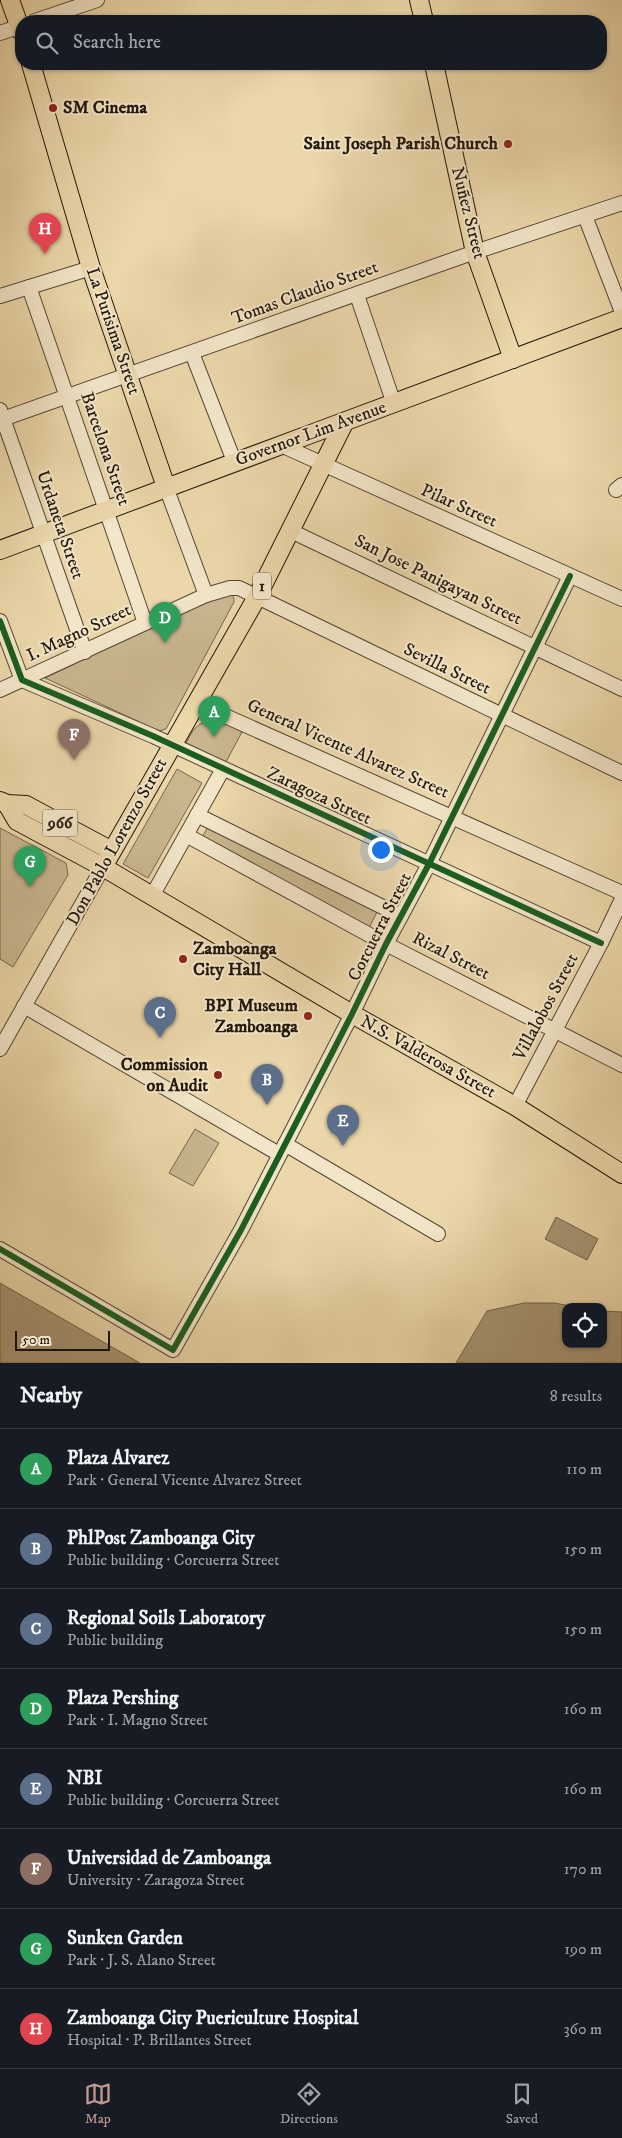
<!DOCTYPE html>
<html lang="en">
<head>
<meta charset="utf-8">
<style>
	:root { --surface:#171b24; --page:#20242c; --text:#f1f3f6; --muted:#9ea1a6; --line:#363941; --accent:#c59692 }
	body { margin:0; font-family:"IM FELL DW Pica",serif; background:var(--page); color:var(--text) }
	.controls { position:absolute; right:15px; bottom:15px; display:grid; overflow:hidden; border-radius:10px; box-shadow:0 1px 4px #0004 }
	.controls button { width:45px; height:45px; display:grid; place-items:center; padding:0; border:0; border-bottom:1px solid var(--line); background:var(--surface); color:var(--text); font:25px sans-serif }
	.scale { position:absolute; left:15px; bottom:12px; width:95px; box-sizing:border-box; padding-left:5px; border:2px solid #22170b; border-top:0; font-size:14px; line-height:18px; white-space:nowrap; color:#22170b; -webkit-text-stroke:4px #f2e5c8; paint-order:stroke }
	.you { position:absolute; left:380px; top:849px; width:18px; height:18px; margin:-12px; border:4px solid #fff; border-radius:50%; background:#1a73e8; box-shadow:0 0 0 8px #1a73e833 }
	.badge { display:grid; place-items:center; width:32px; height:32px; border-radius:50%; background:var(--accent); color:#fff; font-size:16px; font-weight:700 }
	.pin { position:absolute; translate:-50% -41px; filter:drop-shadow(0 1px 2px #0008) }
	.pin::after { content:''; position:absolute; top:26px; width:18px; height:15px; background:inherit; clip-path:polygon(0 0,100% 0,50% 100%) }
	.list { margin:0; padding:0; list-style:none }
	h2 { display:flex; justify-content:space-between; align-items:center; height:65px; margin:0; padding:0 20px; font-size:21px }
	h2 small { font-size:16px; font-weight:400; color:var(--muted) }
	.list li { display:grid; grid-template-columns:32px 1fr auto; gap:15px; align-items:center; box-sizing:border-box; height:80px; padding:0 20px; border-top:1px solid var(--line) }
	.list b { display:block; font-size:19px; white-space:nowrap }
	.list p { margin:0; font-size:16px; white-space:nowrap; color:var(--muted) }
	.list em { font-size:16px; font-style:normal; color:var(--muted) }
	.icon { flex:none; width:28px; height:28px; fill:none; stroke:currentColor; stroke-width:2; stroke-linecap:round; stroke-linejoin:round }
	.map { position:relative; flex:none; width:622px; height:1363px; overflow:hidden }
	.search { position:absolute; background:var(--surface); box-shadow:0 1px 4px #0004; left:15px; right:15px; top:15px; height:55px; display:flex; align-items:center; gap:12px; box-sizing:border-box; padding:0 18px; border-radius:20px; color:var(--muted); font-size:19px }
	.sheet { height:705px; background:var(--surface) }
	nav { display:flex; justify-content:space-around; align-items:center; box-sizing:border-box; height:70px; border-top:1px solid var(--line); background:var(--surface); font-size:14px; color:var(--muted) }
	nav a { display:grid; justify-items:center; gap:2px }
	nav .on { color:var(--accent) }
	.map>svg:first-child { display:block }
	.green { fill:#c9b68f; stroke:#76664d }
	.water { fill:#a79674; stroke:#72634a }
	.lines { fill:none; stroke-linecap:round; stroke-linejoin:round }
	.minor-casing { stroke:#544733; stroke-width:16 }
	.major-casing { stroke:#22170b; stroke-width:20 }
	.minor { stroke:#f2e5c8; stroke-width:14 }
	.major { stroke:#ebd7aa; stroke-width:18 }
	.cycleway-casing { stroke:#f2e5c8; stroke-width:9 }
	.cycleway { stroke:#1b5e20; stroke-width:6 }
	.poi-dot { fill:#8f2418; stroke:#f2e5c8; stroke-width:2 }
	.labels { text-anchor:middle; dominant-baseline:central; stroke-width:4; stroke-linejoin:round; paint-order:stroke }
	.shield { fill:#f2e5c8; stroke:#605544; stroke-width:1 }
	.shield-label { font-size:16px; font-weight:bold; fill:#22170b }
	.poi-label { font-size:18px; font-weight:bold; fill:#22170b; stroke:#f2e5c8; text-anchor:end }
	.street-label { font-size:18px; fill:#22170b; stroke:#f2e5c8 }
</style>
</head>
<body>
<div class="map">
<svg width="622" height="1363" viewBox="0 0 622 1363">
	<rect width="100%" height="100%" fill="#ebd7aa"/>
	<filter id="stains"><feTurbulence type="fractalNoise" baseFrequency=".004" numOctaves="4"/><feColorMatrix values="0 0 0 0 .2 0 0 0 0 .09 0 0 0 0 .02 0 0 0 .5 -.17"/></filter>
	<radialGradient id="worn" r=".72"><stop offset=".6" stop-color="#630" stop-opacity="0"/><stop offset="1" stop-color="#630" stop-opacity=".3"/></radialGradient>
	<g class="green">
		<path d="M230,593L234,598V602L166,729L159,731L45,678L220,594Z"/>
		<path d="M213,721L226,723L242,732L226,762L186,743C193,730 197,721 213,721Z"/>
		<path d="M177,769L202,783L148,878L123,864Z"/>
		<path d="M209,825L377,912L369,928L201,839Z"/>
		<path d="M0,828L66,863L68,875L13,967L0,959Z"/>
		<path d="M195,1129L219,1143L193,1186L169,1173Z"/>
	</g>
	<g class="water">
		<path d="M556,1217L598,1239L587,1260L545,1239Z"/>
		<path d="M0,1283L140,1363H0Z"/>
		<path d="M524,1303H554L577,1307H566V1344H603V1311L622,1312V1363H456L487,1311Z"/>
	</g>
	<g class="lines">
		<g class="minor-casing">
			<g id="minor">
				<path d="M35,21L97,0"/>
				<path d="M0,33L21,26"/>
				<path d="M585,216L622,312"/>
				<path d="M29,287L145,623"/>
				<path d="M357,295L394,404"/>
				<path d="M0,296L91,268"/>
				<path d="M192,353L234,461"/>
				<path d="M0,410L85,652"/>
				<path d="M0,420L475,252L622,203"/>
				<path d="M281,445L622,599"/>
				<path d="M166,487L206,595"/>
				<path d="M616,490L622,485"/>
				<path d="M291,531L622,689"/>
				<path d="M0,621L22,680L153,736L601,943"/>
				<path d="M0,690L206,595L230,588H239L622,773"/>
				<path d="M196,703L622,893"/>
				<path d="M197,815L401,916"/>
				<path d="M186,835L386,944L622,1065"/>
				<path d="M152,896L223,769"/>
				<path d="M24,1006L279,1154"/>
				<path d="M0,1049L103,867"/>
				<path d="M515,1106L601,943L622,899"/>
				<path d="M285,1144L438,1234"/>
				<path d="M0,1249L173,1350L241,1230L352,1014L386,944L429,864L570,576"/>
			</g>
		</g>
		<g class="major-casing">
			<g id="major">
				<path d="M10,0L21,31"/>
				<path d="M419,0L424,21"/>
				<path d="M31,64L91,268L166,487"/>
				<path d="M434,64L475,252L513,359"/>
				<path d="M0,550C207,472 415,396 622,318"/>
				<path d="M0,801L7,804L26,805L112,851"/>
				<path d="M7,804L17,821L103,867L352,1014L515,1106L622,1174"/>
				<path d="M103,867L257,597L344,423"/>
			</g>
		</g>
		<use href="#minor" class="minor"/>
		<use href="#major" class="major"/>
		<g class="cycleway-casing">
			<g id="cycleway">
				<path d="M0,621L22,680L153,736L601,943"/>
				<path d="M0,1249L173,1350L241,1230L352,1014L386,944L429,864L570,576"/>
			</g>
		</g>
		<use href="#cycleway" class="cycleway"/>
	</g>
	<g class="poi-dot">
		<circle cx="53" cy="108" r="5"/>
		<circle cx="508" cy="144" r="5"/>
		<circle cx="183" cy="959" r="5"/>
		<circle cx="308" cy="1016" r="5"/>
		<circle cx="218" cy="1075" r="5"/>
	</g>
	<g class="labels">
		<g class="shield">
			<rect x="253" y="572.5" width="18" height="27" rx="4"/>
			<rect x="42.5" y="809.5" width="35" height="27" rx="4"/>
		</g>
		<g class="shield-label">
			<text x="262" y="586">1</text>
			<text x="60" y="823">966</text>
		</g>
		<g class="poi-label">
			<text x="63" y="108" text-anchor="start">SM Cinema</text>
			<text x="498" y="144">Saint Joseph Parish Church</text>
			<text x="193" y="949" text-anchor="start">Zamboanga<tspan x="193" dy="21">City Hall</tspan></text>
			<text x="298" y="1006">BPI Museum<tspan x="298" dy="21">Zamboanga</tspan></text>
			<text x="208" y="1065">Commission<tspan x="208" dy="21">on Audit</tspan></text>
		</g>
		<g class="street-label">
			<text transform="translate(468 213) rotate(76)">Nuñez Street</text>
			<text transform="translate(305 293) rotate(-20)">Tomas Claudio Street</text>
			<text transform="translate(113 331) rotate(71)">La Purisima Street</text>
			<text transform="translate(311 434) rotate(-20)">Governor Lim Avenue</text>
			<text transform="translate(105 449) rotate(71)">Barcelona Street</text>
			<text transform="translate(459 506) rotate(24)">Pilar Street</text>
			<text transform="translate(60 525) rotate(71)">Urdaneta Street</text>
			<text transform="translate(438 580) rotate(26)">San Jose Panigayan Street</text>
			<text transform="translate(79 633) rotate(-25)">I. Magno Street</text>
			<text transform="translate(447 669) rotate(26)">Sevilla Street</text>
			<text transform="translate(348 749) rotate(24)">General Vicente Alvarez Street</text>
			<text transform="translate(319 796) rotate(25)">Zaragoza Street</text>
			<text transform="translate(117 842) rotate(-61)">Don Pablo Lorenzo Street</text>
			<text transform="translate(380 927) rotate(-63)">Corcuerra Street</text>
			<text transform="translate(451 956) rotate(27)">Rizal Street</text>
			<text transform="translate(546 1007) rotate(-62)">Villalobos Street</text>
			<text transform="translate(428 1057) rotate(29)">N.S. Valderosa Street</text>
		</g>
	</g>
	<rect width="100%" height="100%" filter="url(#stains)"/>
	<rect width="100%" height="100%" fill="url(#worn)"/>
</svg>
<div class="controls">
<button><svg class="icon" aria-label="locate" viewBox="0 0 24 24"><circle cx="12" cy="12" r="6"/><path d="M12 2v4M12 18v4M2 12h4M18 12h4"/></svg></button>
</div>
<div class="scale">50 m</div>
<div class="you"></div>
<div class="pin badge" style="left:214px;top:737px;background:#2e9e5b">A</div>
<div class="pin badge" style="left:267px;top:1105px;background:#5c6f8a">B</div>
<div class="pin badge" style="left:160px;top:1038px;background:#5c6f8a">C</div>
<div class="pin badge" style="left:165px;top:643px;background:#2e9e5b">D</div>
<div class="pin badge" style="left:343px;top:1146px;background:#5c6f8a">E</div>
<div class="pin badge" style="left:74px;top:760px;background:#8d6e63">F</div>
<div class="pin badge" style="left:30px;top:887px;background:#2e9e5b">G</div>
<div class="pin badge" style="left:45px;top:254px;background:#e0444e">H</div>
<div class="search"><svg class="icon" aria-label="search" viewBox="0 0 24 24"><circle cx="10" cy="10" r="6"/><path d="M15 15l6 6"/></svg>Search here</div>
</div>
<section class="sheet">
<h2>Nearby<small>8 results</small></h2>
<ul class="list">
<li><span class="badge" style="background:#2e9e5b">A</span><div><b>Plaza Alvarez</b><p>Park · General Vicente Alvarez Street</p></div><em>110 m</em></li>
<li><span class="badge" style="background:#5c6f8a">B</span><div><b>PhlPost Zamboanga City</b><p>Public building · Corcuerra Street</p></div><em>150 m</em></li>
<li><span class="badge" style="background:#5c6f8a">C</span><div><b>Regional Soils Laboratory</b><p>Public building</p></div><em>150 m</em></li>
<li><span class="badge" style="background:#2e9e5b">D</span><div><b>Plaza Pershing</b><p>Park · I. Magno Street</p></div><em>160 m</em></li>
<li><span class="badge" style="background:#5c6f8a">E</span><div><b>NBI</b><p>Public building · Corcuerra Street</p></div><em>160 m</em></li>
<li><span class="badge" style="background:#8d6e63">F</span><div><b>Universidad de Zamboanga</b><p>University · Zaragoza Street</p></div><em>170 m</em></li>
<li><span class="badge" style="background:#2e9e5b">G</span><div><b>Sunken Garden</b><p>Park · J. S. Alano Street</p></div><em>190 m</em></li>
<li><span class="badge" style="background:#e0444e">H</span><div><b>Zamboanga City Puericulture Hospital</b><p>Hospital · P. Brillantes Street</p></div><em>360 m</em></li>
</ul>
</section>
<nav>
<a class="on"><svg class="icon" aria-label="map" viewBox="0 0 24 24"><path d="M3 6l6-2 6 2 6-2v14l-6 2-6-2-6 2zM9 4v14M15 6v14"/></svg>Map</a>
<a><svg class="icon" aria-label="directions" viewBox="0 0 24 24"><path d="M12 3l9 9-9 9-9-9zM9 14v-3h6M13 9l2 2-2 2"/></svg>Directions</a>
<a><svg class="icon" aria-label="saved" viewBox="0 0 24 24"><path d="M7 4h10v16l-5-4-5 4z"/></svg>Saved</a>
</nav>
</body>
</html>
